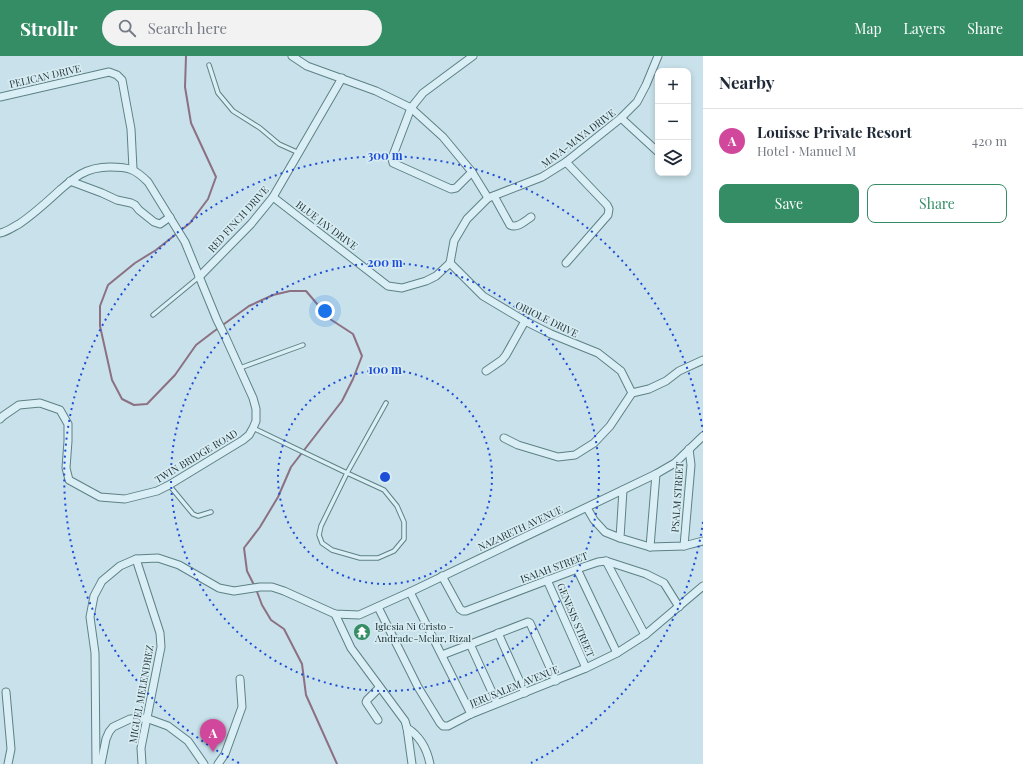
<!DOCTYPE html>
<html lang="en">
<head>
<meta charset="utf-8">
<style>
	:root { --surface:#fff; --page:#f2f2f3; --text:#1f2937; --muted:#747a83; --line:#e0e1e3; --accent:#348d65 }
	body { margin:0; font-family:"Playfair Display",serif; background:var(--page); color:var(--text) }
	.controls { position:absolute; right:12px; top:12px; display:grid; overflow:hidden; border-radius:8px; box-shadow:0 2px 6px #0003 }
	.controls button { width:36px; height:36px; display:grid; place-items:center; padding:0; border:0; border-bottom:1px solid var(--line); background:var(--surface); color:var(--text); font:20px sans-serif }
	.you { position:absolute; left:325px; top:255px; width:14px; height:14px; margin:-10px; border:3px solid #fff; border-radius:50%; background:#1a73e8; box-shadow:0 0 0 6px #1a73e833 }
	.badge { display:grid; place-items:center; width:26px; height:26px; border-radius:50%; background:var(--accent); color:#fff; font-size:13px; font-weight:700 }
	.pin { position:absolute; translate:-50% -33px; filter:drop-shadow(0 1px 2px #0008) }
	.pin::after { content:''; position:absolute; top:21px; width:14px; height:12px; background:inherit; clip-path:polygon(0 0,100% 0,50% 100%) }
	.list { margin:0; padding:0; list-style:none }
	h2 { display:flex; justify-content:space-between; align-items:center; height:52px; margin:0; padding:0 16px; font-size:17px }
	h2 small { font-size:13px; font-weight:400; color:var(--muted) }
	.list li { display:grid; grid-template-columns:26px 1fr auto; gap:12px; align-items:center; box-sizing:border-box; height:64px; padding:0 16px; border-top:1px solid var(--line) }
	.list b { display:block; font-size:15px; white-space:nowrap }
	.list p { margin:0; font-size:13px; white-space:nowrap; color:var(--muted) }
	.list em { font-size:13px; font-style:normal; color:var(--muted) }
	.actions { display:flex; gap:8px; padding:12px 16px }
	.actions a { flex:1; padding:9px 0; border:1px solid var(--accent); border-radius:8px; text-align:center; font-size:14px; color:var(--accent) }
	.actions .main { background:var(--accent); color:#fff }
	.icon { flex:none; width:22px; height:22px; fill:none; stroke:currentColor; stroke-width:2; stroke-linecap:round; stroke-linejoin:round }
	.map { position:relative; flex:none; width:703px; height:708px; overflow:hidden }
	header { display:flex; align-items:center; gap:24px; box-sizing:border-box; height:56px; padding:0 20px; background:var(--accent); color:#fff }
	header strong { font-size:19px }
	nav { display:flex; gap:22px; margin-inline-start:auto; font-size:14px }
	.search { width:280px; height:36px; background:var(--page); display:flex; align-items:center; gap:10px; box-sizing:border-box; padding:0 14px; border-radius:22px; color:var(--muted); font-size:15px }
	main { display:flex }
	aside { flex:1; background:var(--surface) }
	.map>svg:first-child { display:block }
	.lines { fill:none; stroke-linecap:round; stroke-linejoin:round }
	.stream { stroke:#8c7083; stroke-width:2 }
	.lane-casing { stroke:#5e8184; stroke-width:5.5 }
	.street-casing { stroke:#5e8184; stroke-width:9 }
	.lane { stroke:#daeef6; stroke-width:3.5 }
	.street { stroke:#daeef6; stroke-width:7 }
	.ring { fill:none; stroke:#1d4ed8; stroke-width:2; stroke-dasharray:2 4 }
	.labels { text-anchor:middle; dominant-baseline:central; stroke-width:3.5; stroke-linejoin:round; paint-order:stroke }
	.street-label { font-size:10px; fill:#213536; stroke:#d6ebf2 }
	.poi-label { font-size:10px; fill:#213536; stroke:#d6ebf2; text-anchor:start }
	.centre { fill:#1d4ed8; stroke:#d6ebf2; stroke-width:2 }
	.ring-label { font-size:12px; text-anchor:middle; font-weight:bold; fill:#1d4ed8; stroke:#d6ebf2; stroke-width:3.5; stroke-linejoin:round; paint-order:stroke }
</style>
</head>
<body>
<header>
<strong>Strollr</strong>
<div class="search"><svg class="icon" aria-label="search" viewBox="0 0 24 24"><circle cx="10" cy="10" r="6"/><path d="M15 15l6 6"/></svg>Search here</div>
<nav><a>Map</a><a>Layers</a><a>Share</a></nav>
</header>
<main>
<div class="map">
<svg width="703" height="708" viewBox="0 0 703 708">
	<rect width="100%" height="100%" fill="#c8e1ea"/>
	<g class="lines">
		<g class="stream">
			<path d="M186,0L185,31L191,67L216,121L208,143L190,167L156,194L135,207L108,229L100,250V270L112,324L122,343L134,349L147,348L175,319L196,289L213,276L249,250L273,239L290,235H306L330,263L353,278L362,300L353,323L342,345L291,411L278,441L260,471L244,492L247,515L254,529"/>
			<path d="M256,533L262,549L271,564L284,573L302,608L306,639L337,708"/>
		</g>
		<g class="lane-casing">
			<g id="lane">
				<path d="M209,9L218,37L233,55L260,72L279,88L299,97"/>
				<path d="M153,259L199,221"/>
				<path d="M240,312L303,289"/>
				<path d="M253,372L347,417L321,470L319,479L322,487L332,494L360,502H378L394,495L404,483V466L397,450L384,434L347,417L386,347"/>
				<path d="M169,429L193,458L198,460L211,456"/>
			</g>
		</g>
		<g class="street-casing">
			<g id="street">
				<path d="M292,0L307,10L376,35L411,52L443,81L472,116L488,142"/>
				<path d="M0,41L109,16L117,19L122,24L131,73L133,113"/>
				<path d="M621,62L658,96"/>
				<path d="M566,106L607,149L609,153L608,159L566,207"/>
				<path d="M472,116L456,132L451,133L393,107L392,102L411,52L423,37L473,0"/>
				<path d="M70,125L102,137L117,144L131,147L135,149L139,154L154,166L160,168L170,161"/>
				<path d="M494,140L510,169C517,173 525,165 531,161"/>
				<path d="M273,141L388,230L402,232L426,225L436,220L450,207"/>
				<path d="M488,142L542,121L566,106L621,62L637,46L646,29L658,0"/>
				<path d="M0,177C7,176 13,171 19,168C34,158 48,145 61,133C67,128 74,122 81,118C90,113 100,111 110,111C129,111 135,113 148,126L185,186L217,264L225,280L253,342L256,353V365L253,372L249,379L243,384L169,429L157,435L125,443L100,441L69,424L66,412L68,385V368L60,354L40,347L19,349L3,360L0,363"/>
				<path d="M450,207L483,240L525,265L551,278L598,297L621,315L632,337"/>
				<path d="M450,207L454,185L467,163L488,142"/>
				<path d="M199,221L251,168L273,141L342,22"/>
				<path d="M486,315L502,304L506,299L525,265"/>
				<path d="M632,337L649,333L666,325L679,315L703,304"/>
				<path d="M504,382L518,389L558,401L575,399L594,387L610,370L632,337"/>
				<path d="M623,434L620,482L650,491L684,490L703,485"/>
				<path d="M587,452L594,464L605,476L620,482"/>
				<path d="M684,490L691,409L689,393"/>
				<path d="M650,491L656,418"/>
				<path d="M136,503L160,577L161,591L141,692L142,708"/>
				<path d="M606,505L645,579"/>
				<path d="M577,513L617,597"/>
				<path d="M442,520L460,553L463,555H466L577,513L598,506L606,505L646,518L664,527L679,551"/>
				<path d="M547,524L586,612"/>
				<path d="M410,536L471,658"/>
				<path d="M378,551L418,631L440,667L443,670H448L471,658L586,612L617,597L645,579L703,530"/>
				<path d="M335,558L351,592L405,665L407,672L412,708"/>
				<path d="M498,577L525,637"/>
				<path d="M470,588L497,647"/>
				<path d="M442,599L528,566L530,567L556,625"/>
				<path d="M6,636L11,693L8,708"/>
				<path d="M378,664L366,646L367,644L379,632"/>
				<path d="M407,672C420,680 427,693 430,708"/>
				<path d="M96,708L95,597L90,561L94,540L102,525L120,510L136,503L158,502L179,509L219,532L234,535L260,531H272L284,535L335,558L359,559L410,536L656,418L675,407L703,380"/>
				<path d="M101,708L106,683L109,676L113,671L130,663L146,662L168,670L188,685L204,708"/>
				<path d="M218,708L225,698L242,651L240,623"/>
			</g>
		</g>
		<use href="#lane" class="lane"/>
		<use href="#street" class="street"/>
	</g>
	<g class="ring">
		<circle cx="385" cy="421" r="107"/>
		<circle cx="385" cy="421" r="214"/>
		<path d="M703 466A321 321 0 0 1 531 707M239 707A321 321 0 1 1 703 376"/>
	</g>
	<defs>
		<g id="temple-disc" transform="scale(0.9)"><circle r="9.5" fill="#348d65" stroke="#d6ebf2"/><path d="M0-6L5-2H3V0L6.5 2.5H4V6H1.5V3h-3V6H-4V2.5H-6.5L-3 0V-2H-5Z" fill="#fff"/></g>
	</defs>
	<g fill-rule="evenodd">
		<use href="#temple-disc" x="362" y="576"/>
	</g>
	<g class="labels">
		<g class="street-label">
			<text transform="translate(45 20) rotate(-13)">PELICAN DRIVE</text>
			<text transform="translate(578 82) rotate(-37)">MAYA-MAYA DRIVE</text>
			<text transform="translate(238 163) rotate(-48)">RED FINCH DRIVE</text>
			<text transform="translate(327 169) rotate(37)">BLUE JAY DRIVE</text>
			<text transform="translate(547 263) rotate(26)">ORIOLE DRIVE</text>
			<text transform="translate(196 400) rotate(-31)">TWIN BRIDGE ROAD</text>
			<text transform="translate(677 441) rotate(-86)">PSALM STREET</text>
			<text transform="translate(520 472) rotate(-25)">NAZARETH AVENUE</text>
			<text transform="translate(554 511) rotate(-20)">ISAIAH STREET</text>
			<text transform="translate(576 564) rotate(67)">GENESIS STREET</text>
			<text transform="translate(514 630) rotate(-22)">JERUSALEM AVENUE</text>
			<text transform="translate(141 638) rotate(-80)">MIGUEL MELENDREZ</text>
		</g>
		<g class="poi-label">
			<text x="375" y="570">Iglesia Ni Cristo -<tspan x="375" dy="12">Andrade-Melar, Rizal</tspan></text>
		</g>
	</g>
	<circle cx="385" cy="421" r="6" class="centre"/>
	<g class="ring-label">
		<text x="385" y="104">300 m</text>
		<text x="385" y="211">200 m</text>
		<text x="385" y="318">100 m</text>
	</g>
</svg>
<div class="controls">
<button>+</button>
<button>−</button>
<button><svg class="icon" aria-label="layers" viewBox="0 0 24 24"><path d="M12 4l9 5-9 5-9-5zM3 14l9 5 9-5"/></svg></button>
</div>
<div class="you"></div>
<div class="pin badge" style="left:213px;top:696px;background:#d1479c">A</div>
</div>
<aside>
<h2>Nearby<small></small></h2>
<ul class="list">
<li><span class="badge" style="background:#d1479c">A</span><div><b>Louisse Private Resort</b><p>Hotel · Manuel M</p></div><em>420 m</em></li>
</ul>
<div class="actions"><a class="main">Save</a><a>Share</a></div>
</aside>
</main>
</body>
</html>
